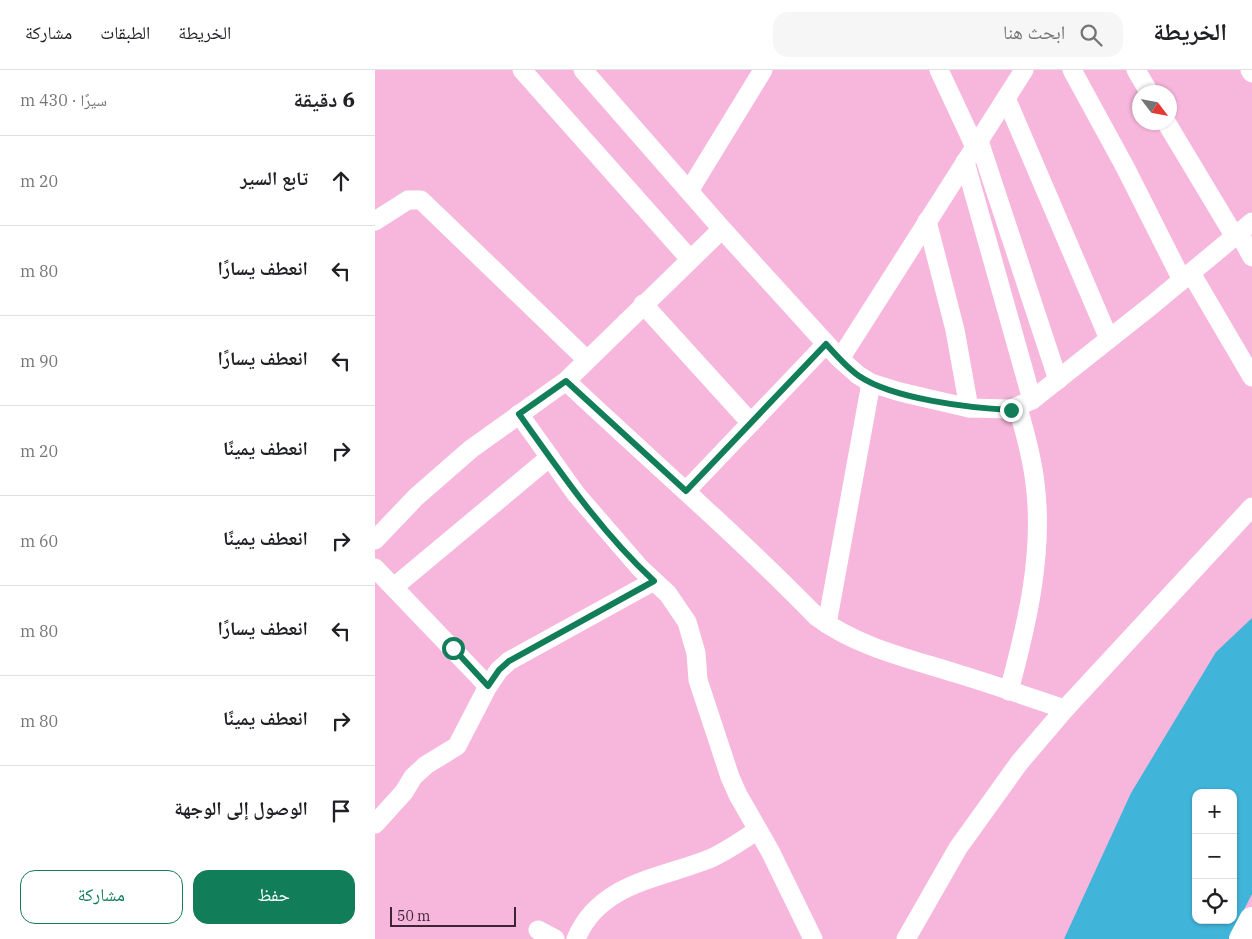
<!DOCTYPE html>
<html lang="ar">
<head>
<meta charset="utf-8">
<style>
	:root { --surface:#fff; --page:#f6f6f6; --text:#202124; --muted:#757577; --line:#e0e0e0; --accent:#117d59 }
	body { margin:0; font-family:"IBM Plex Serif","Noto Naskh Arabic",serif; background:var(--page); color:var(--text); direction:rtl }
	.controls { position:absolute; right:15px; bottom:15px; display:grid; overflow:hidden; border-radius:10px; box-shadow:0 1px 4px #0004 }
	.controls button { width:45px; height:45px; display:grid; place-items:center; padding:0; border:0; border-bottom:1px solid var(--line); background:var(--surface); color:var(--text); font:25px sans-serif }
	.compass { position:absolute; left:757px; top:15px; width:45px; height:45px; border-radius:50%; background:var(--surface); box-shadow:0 1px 4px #0004; rotate:122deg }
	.scale { position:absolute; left:15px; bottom:12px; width:126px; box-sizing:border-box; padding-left:5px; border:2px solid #3e2534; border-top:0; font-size:14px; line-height:18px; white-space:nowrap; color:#3e2534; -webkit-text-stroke:4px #f7b6dc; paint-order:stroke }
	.stop { position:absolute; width:15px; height:15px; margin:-11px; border:4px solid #117d59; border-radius:50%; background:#fff }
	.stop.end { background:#117d59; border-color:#fff; box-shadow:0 1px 5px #0008 }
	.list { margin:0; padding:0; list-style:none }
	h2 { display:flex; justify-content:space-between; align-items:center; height:65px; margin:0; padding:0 20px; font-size:21px }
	h2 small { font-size:16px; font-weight:400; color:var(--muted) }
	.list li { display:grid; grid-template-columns:32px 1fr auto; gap:15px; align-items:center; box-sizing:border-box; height:90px; padding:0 20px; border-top:1px solid var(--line) }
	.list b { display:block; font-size:19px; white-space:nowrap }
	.list em { font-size:16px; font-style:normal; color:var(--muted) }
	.actions { display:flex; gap:10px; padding:15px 20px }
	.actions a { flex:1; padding:11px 0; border:1px solid var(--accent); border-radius:15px; text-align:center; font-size:18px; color:var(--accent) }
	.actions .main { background:var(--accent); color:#fff }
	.icon { flex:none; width:28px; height:28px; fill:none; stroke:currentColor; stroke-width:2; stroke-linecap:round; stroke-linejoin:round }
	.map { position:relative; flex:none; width:877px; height:869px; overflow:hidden; direction:ltr }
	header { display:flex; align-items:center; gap:30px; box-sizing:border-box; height:70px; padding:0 25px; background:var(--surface); border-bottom:1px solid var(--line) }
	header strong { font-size:24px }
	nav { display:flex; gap:28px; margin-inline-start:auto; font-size:18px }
	.search { width:350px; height:45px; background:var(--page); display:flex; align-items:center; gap:12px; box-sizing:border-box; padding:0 18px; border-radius:15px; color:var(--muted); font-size:19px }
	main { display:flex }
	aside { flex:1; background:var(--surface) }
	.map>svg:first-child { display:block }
	.water { fill:#41b4da; fill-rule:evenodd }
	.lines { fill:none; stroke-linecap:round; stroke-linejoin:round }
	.street { stroke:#fff; stroke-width:19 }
	.secondary { stroke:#fff; stroke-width:26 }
	.route { stroke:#117d59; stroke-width:6 }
</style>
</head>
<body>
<header>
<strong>الخريطة</strong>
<div class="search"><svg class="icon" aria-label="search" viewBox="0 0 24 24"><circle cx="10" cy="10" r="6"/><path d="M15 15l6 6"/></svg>ابحث هنا</div>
<nav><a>الخريطة</a><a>الطبقات</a><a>مشاركة</a></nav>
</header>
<main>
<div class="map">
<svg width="877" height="869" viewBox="0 0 877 869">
	<rect width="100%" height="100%" fill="#f7b6dc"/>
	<path class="water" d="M877,548V824L854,869H689L756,723L841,582ZM821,723H858V850H821Z"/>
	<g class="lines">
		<g class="street">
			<path d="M147,0L314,188"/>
			<path d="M564,0L600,77"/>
			<path d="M697,0L750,97L807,210"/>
			<path d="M761,0L774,22"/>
			<path d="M875,0L877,3"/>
			<path d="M631,28L734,269"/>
			<path d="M791,52L860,167"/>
			<path d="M604,71L683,310"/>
			<path d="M590,92L657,330"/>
			<path d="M314,121L388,0"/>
			<path d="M0,151L33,130H46L212,290"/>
			<path d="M552,151L580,260L594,338"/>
			<path d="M347,159L465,289L483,305L496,313L525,322L594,338L636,339L657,330L777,235L877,152"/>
			<path d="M864,163L877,187"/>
			<path d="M816,203L877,307"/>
			<path d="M268,234L376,353"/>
			<path d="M465,289L649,0"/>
			<path d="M191,311C275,390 362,465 442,547C483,577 532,588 580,603C617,614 653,627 690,639"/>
			<path d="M144,344L201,424L265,498L293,524L312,552L321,583L323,610L355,707L363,725L395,781L438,869"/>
			<path d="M311,421L451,274"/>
			<path d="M0,470L41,427L96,379L191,311L347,159L208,0"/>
			<path d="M0,498L113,616"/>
			<path d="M19,517L175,387"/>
			<path d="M452,554L496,313"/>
			<path d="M634,621C652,554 669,483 660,413C657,387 650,362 643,338"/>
			<path d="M0,754L29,722L38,707L51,695L82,676L113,616L124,600L134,591L279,511"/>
			<path d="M163,860L180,869"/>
			<path d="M201,869C224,813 284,809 334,789C351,782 367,770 383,760"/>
			<path d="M531,869L583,778L644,693L690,639L877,437"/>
		</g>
		<path class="secondary" d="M867,869L877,850"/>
	</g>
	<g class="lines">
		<path class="route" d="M78,578L113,616L124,600L134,591L279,511C226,462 186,403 144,344L191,311L311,421L451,274C461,285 472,298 484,306C518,329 595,338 636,340"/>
	</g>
</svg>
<div class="controls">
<button>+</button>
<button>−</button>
<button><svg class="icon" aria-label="locate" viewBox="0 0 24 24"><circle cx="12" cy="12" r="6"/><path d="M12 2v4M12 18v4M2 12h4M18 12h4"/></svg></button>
</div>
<svg class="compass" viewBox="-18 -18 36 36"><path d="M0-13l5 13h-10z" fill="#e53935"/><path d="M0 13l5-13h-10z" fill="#757577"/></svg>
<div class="scale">50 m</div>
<div class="stop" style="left:78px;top:578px"></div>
<div class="stop end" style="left:636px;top:340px"></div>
</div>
<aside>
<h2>6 دقيقة<small>سيرًا · 430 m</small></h2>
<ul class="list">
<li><svg class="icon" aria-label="ahead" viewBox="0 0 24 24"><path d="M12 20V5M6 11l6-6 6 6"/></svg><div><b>تابع السير</b></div><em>20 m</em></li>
<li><svg class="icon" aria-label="left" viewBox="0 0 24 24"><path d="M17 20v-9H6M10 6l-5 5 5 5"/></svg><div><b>انعطف يسارًا</b></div><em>80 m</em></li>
<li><svg class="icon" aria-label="left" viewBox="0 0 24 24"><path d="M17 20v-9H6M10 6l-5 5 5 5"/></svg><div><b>انعطف يسارًا</b></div><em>90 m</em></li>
<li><svg class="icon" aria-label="right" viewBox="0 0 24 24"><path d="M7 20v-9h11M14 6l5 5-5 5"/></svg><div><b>انعطف يمينًا</b></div><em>20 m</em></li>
<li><svg class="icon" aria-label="right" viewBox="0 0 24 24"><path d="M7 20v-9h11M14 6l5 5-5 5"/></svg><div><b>انعطف يمينًا</b></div><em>60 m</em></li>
<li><svg class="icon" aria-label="left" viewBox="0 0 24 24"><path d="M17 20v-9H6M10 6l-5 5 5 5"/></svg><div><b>انعطف يسارًا</b></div><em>80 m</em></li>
<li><svg class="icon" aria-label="right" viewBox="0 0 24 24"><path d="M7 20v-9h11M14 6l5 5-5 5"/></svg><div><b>انعطف يمينًا</b></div><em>80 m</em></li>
<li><svg class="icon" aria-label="arrive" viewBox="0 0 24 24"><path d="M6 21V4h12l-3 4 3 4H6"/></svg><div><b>الوصول إلى الوجهة</b></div></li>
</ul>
<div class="actions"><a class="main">حفظ</a><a>مشاركة</a></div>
</aside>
</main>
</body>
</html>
